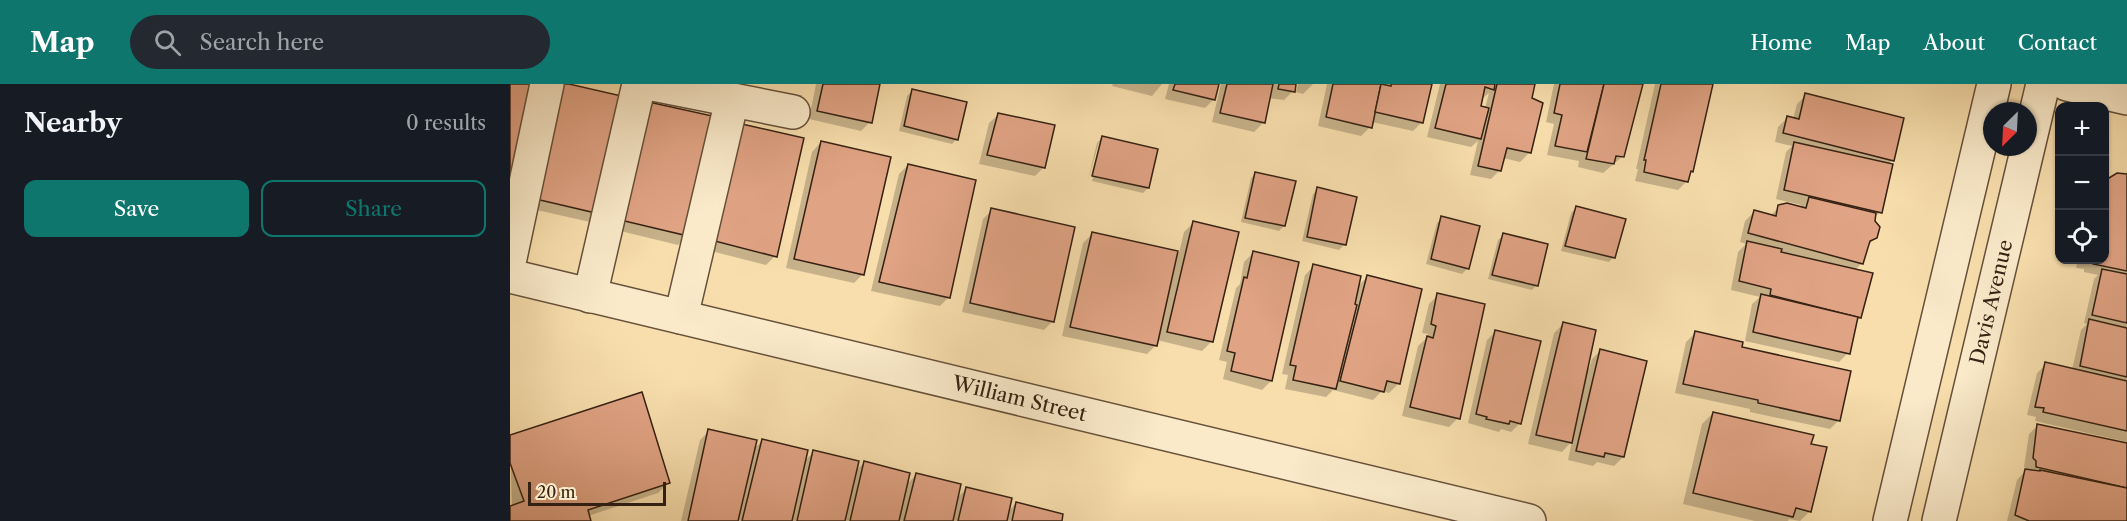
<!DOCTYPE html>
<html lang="en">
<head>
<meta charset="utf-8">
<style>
	:root { --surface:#171b24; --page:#242831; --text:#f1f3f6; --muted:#9ea1a6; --line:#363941; --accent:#0f766e }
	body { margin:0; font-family:"Libre Caslon Text",serif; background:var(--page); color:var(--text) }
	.controls { position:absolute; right:18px; top:18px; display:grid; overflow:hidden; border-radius:12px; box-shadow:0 2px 4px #0004 }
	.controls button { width:54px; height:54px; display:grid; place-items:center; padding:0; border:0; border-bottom:2px solid var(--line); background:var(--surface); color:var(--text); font:30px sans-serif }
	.compass { position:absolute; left:1473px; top:18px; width:54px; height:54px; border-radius:50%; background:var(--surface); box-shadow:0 2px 4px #0004; rotate:204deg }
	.scale { position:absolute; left:18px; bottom:15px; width:138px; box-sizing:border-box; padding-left:6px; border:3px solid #352113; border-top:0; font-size:16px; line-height:21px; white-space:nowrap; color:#352113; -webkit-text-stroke:4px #faeaca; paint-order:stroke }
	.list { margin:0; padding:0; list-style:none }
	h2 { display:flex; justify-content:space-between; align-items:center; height:78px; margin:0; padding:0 24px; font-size:26px }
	h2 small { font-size:20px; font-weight:400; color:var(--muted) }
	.actions { display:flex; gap:12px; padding:18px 24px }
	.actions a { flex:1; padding:14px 0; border:2px solid var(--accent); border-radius:12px; text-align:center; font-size:21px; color:var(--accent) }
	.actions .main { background:var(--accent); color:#fff }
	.icon { flex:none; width:33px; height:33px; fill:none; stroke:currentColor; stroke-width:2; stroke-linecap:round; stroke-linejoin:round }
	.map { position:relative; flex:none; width:1617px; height:437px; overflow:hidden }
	header { display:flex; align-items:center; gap:36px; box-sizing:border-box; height:84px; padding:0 30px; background:var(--accent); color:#fff }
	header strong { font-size:28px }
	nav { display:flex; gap:33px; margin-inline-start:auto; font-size:21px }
	.search { width:420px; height:54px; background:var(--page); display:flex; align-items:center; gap:15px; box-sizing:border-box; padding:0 21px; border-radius:33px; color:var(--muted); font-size:22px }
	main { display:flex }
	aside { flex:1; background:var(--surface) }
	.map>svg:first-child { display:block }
	.shadow { fill:#0003; fill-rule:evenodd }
	.building { fill:#e0a384; stroke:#352113; stroke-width:1.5 }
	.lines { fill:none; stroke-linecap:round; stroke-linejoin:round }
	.minor-casing { stroke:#66503a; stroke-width:36 }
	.minor { stroke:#faeaca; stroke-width:33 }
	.labels { text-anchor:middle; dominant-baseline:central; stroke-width:4.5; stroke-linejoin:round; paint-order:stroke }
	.street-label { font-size:20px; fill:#352113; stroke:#faeaca }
</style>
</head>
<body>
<header>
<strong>Map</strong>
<div class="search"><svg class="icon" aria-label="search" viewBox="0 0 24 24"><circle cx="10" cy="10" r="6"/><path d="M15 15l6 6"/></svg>Search here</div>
<nav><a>Home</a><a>Map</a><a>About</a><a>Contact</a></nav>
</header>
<main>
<aside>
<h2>Nearby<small>0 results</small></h2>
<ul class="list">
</ul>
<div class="actions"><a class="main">Save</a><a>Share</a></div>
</aside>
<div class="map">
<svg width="1617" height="437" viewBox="0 0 1617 437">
	<rect width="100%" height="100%" fill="#f8dead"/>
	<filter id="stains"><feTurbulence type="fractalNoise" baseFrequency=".00333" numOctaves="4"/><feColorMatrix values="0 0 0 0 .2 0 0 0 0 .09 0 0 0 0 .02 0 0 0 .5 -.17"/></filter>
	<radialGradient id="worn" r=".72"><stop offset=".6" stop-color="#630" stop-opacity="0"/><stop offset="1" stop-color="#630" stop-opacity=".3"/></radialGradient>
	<g class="shadow">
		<path d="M306,0H369L360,38L351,47L299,35Z"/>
		<path d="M603,0H652L642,12L602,2Z"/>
		<path d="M659,0H707L704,15L695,24L655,15Z"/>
		<path d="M711,0H785L783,7L774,16L759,14L753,39L744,48L702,38Z"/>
		<path d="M788,0H787H803L793,10L786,8Z"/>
		<path d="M817,0H870L875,2V0H920L912,38L903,47L862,38L860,43L851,52L808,42Z"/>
		<path d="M930,0H1023L1020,15L1019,69L1010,78L993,74L990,86L981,95L960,91L968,57L961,63L917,53ZM979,9L975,24L969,23L971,13L973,14Z"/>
		<path d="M1044,0H1132L1113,72L1093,89L1068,83L1069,77L1037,71L1044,40L1036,38Z"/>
		<path d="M1145,0H1202L1181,87L1177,97L1168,106L1125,97L1128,85H1126Z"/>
		<path d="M402,7L447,55L442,60L389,47L397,12Z"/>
		<path d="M1296,11L1382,76L1378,81L1370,128L1364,134L1366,154L1356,163L1352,179L1345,186L1350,233L1345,238L1338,269L1329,278L1235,257L1242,220L1250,213L1221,206L1228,168L1236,160L1230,158L1235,137L1244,128L1260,132L1269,123L1290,124L1291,121L1266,115L1276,68L1282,62L1265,58L1268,43L1277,34L1283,35L1287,20Z"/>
		<path d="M114,14L89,129L80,138L9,122Z"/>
		<path d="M126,28L177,152L168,161L98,144Z"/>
		<path d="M489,30L534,83L525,92L469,80L479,39Z"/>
		<path d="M215,49L265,172L256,181L189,164Z"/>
		<path d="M592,54L638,104L633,109L582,97L592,58H589L578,96L587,59Z"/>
		<path d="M311,58L353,190L344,199L276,184L302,68Z"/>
		<path d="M398,81L439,213L430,222L361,207L389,90Z"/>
		<path d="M746,89L774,142L769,147L731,138L741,94Z"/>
		<path d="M1617,92V358L1525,337L1526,333L1517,331L1527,289L1536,280L1562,286L1571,246L1577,240L1574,239L1584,195L1588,191L1574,188V185L1566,184L1568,176H1594Z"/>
		<path d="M808,105L845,114L834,161L829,166L792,157L803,110Z"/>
		<path d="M1066,124L1104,173L1099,178L1051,167L1061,129Z"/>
		<path d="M482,126L543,237L534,246L452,228L473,135Z"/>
		<path d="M932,134L958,184L952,190L916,180L927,139Z"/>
		<path d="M683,139L701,258L692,267L647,256L646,261L637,270L552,252L573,159L582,150L669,169L674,148Z"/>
		<path d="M994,151L1027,201L1022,206L978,195L988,156Z"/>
		<path d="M743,169L787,179L761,297L752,306L713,295L717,278L709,276L726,204L730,200L734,178Z"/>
		<path d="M804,182L847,203L857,193L888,300L879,309L872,307L863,316L823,306L816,313L775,305L778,291L772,290L795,191Z"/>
		<path d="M928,211L948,334L939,343L892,332L908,262L918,253V250L912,249L919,220Z"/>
		<path d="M1053,240L1077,284L1079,285L1082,275L1091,266L1113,373L1104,382L1087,378L1083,382L1058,376L1062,357L1052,368L1018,360L1044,249Z"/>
		<path d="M986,247L1010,339L1001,348L991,345L989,348L958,339L977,256Z"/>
		<path d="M1185,249L1230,264L1329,336L1320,345L1240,328V325L1165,309L1176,258Z"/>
		<path d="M1203,329L1300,361V427L1290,437L1279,435L1278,437H1245L1173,420L1192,340Z"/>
		<path d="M1528,341L1617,361V437H1497L1507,396L1517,385L1514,383L1519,350Z"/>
		<path d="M199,347L243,366L252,357L293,378L304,368L345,387L354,379L396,401L406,391L446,415L456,405L497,429L506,419L550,437H171L190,356Z"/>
		<path d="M0,353L159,398L148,409L78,432L80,437H0L2,423Z"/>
	</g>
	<g class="building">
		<path d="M0,0H27L0,110Z"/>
		<path d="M45,0H59L116,13L90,130L17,113Z"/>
		<path d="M313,0H370L362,39L307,27Z"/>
		<path d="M665,0H709L705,16L663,6Z"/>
		<path d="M717,0H763L755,39L710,29Z"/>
		<path d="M769,0H786L785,8L768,5Z"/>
		<path d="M823,0H871L862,44L816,33Z"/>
		<path d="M871,0L881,2V0H922L913,39L865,28Z"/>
		<path d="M936,0H985L984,6L975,3L971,22L979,24L971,55L925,44Z"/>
		<path d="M987,0H1025L1022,14L1033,19L1021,69L997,64L991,87L968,82Z"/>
		<path d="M1050,0H1094L1077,68L1045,62L1052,31L1044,29Z"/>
		<path d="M1094,0H1133L1114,73L1106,72L1104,80L1076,75Z"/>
		<path d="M1151,0H1203L1183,88L1181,87L1178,98L1134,88L1136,76H1134Z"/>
		<path d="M402,5L457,18L448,56L394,42Z"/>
		<path d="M1295,9L1394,34L1384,77L1273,49L1277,32L1289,35Z"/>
		<path d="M134,17L207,33L178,152L106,135Z"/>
		<path d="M488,29L545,41L535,84L477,71Z"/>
		<path d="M223,38L294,54L267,173L197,155Z"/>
		<path d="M592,52L648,65L639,104L582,92Z"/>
		<path d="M311,57L381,73L354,191L284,175Z"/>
		<path d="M1284,58L1383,80L1372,129L1274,106Z"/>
		<path d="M398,80L466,96L440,214L369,198Z"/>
		<path d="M745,88L786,97L775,142L735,134Z"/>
		<path d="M1607,89L1617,90V187L1583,180V176H1577H1594V97Z"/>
		<path d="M807,103L847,113L836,161L797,153Z"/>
		<path d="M1299,113L1366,129L1365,137L1370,143L1367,154L1360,157L1353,180L1238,149L1244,126L1266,132L1268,121L1277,119L1296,124Z"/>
		<path d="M1066,122L1116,135L1105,174L1055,162Z"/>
		<path d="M481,124L565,143L544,238L460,219Z"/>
		<path d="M931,132L970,142L959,185L921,175Z"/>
		<path d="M683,137L729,148L703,258L657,248Z"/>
		<path d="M582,148L668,167L647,262L560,243Z"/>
		<path d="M993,149L1038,160L1028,202L982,191Z"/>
		<path d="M1237,157L1272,165L1271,168L1363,189L1351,234L1260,211L1261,205L1229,197Z"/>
		<path d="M743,167L789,178L762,297L721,287L725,269L717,267L734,193L737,194Z"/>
		<path d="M803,180L851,192L845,220L847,221L826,305L783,296L786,282L780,281Z"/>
		<path d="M1592,185L1617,190V239L1582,231Z"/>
		<path d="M857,191L912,205L890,300L877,297L874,308L830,297Z"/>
		<path d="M927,209L975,220L950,335L900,323L917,252L923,254L926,242L921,240Z"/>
		<path d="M1251,210L1348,233L1340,270L1243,248Z"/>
		<path d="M1579,235L1617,244V293L1570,282Z"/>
		<path d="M1053,238L1086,246L1062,359L1026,351Z"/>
		<path d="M985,246L1031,257L1011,340L1000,337L999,340L976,335L977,333L966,330Z"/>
		<path d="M1185,247L1233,258L1232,263L1341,287L1330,337L1248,319V316L1173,300Z"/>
		<path d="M1090,265L1137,277L1114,373L1095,369L1094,373L1066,367Z"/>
		<path d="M1535,278L1617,297V347L1533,328L1534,324L1525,323Z"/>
		<path d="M132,308L160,399L78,426L81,437H0V422L14,417L0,379V351Z"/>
		<path d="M1203,328L1304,351L1301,360L1317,363L1301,428L1286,424L1283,433L1183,409Z"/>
		<path d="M1527,340L1617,359V404L1526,383V377L1523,374Z"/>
		<path d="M198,345L247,356L228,437H178Z"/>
		<path d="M252,355L298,366L282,437H232Z"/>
		<path d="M303,366L349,377L335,437H287Z"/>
		<path d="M354,377L400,389L389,437H340Z"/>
		<path d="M1515,385L1530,387V386L1617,404V437H1519L1505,431Z"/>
		<path d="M406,389L451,400L443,437H394Z"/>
		<path d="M456,403L502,414L497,437H448Z"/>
		<path d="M506,418L553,430L552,437H502Z"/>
	</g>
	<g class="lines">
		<g class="minor-casing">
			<g id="minor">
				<path d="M143,0L283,28"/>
				<path d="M1557,0L1617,14"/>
				<path d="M0,174L37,0"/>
				<path id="s1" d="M0,192L1019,437"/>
				<path d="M80,212L129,0"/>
				<path d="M171,233L222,16"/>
				<path d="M1380,437L1484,0"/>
				<path id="s2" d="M1429,437L1533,0"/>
			</g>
		</g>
		<use href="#minor" class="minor"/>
	</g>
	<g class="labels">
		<g class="street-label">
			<text stroke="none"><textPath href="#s2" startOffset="225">Davis Avenue</textPath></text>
			<text stroke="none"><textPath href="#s1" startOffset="524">William Street</textPath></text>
		</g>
	</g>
	<rect width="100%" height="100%" filter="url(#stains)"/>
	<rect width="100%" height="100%" fill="url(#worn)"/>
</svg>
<div class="controls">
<button>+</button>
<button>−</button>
<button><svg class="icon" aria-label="locate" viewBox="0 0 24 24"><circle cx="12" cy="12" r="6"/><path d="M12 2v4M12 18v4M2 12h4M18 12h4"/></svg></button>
</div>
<svg class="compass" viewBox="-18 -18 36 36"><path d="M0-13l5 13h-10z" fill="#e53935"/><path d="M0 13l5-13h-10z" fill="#9ea1a6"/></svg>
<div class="scale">20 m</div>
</div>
</main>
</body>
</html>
